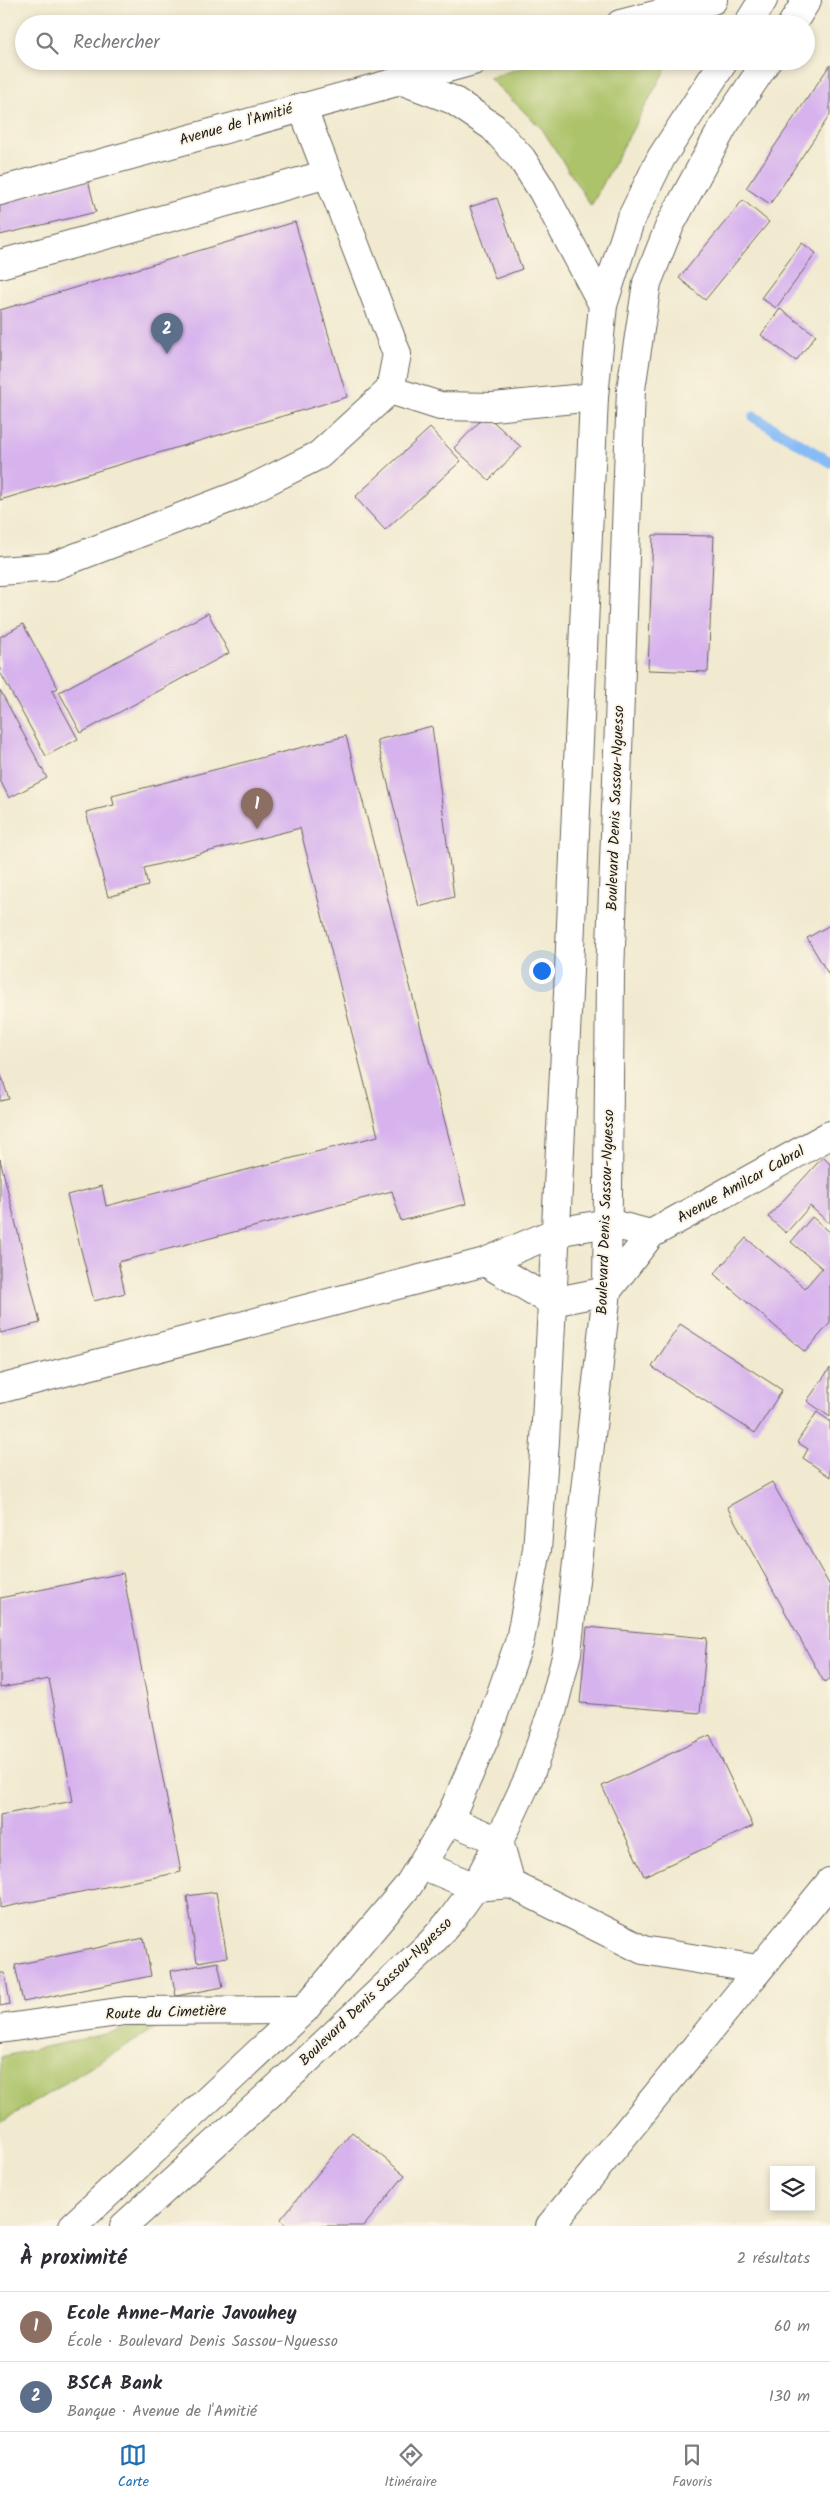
<!DOCTYPE html>
<html lang="fr">
<head>
<meta charset="utf-8">
<style>
	:root { --surface:#fff; --page:#f7f7f7; --text:#2b2b33; --muted:#7c7c81; --line:#e1e1e2; --accent:#1f6fb2 }
	body { margin:0; font-family:Kalam,sans-serif; background:var(--page); color:var(--text) }
	.controls { position:absolute; right:15px; bottom:15px; display:grid; overflow:hidden; border-radius:0px; box-shadow:0 2px 8px #0003 }
	.controls button { width:45px; height:45px; display:grid; place-items:center; padding:0; border:0; border-bottom:1px solid var(--line); background:var(--surface); color:var(--text); font:25px sans-serif }
	.you { position:absolute; left:541px; top:970px; width:18px; height:18px; margin:-12px; border:4px solid #fff; border-radius:50%; background:#1a73e8; box-shadow:0 0 0 8px #1a73e833 }
	.badge { display:grid; place-items:center; width:32px; height:32px; border-radius:50%; background:var(--accent); color:#fff; font-size:16px; font-weight:700 }
	.pin { position:absolute; translate:-50% -41px; filter:drop-shadow(0 1px 2px #0008) }
	.pin::after { content:''; position:absolute; top:26px; width:18px; height:15px; background:inherit; clip-path:polygon(0 0,100% 0,50% 100%) }
	.list { margin:0; padding:0; list-style:none }
	h2 { display:flex; justify-content:space-between; align-items:center; height:65px; margin:0; padding:0 20px; font-size:21px }
	h2 small { font-size:16px; font-weight:400; color:var(--muted) }
	.list li { display:grid; grid-template-columns:32px 1fr auto; gap:15px; align-items:center; box-sizing:border-box; height:70px; padding:0 20px; border-top:1px solid var(--line) }
	.list b { display:block; font-size:19px; white-space:nowrap }
	.list p { margin:0; font-size:16px; white-space:nowrap; color:var(--muted) }
	.list em { font-size:16px; font-style:normal; color:var(--muted) }
	.icon { flex:none; width:28px; height:28px; fill:none; stroke:currentColor; stroke-width:2; stroke-linecap:round; stroke-linejoin:round }
	.map { position:relative; flex:none; width:830px; height:2226px; overflow:hidden }
	.search { position:absolute; background:var(--surface); box-shadow:0 2px 8px #0003; left:15px; right:15px; top:15px; height:55px; display:flex; align-items:center; gap:12px; box-sizing:border-box; padding:0 18px; border-radius:28px; color:var(--muted); font-size:19px }
	.sheet { height:205px; background:var(--surface) }
	nav { display:flex; justify-content:space-around; align-items:center; box-sizing:border-box; height:70px; border-top:1px solid var(--line); background:var(--surface); font-size:14px; color:var(--muted) }
	nav a { display:grid; justify-items:center; gap:2px }
	nav .on { color:var(--accent) }
	.map>svg:first-child { display:block }
	.green { fill:#acc369; stroke:#647042 }
	.lines { fill:none; stroke-linecap:round; stroke-linejoin:round }
	.stream { stroke:#87bbf5; stroke-width:11 }
	.building { fill:#d7b3ee }
	.minor-casing { stroke:#67645b; stroke-width:30 }
	.major-casing { stroke:#67645b; stroke-width:30 }
	.minor { stroke:#fff; stroke-width:28 }
	.major { stroke:#fff; stroke-width:28 }
	.labels { text-anchor:middle; dominant-baseline:central; stroke-width:4; stroke-linejoin:round; paint-order:stroke }
	.street-label { font-size:15px; fill:#1c1c1c; stroke:#fcf5e5 }
</style>
</head>
<body>
<div class="map">
<svg width="830" height="2226" viewBox="0 0 830 2226">
	<rect width="100%" height="100%" fill="#fcf5e5"/>
	<filter id="ink" filterUnits="userSpaceOnUse"><feTurbulence type="fractalNoise" baseFrequency=".02" numOctaves="2"/><feDisplacementMap in="SourceGraphic" scale="10" xChannelSelector="R" yChannelSelector="G"/><feConvolveMatrix kernelMatrix="1 2 1 2 8 2 1 2 1" color-interpolation-filters="sRGB"/></filter>
	<filter id="wash" filterUnits="userSpaceOnUse"><feTurbulence type="fractalNoise" baseFrequency=".0096" numOctaves="4" result="noise"/><feDisplacementMap in="SourceGraphic" scale="20" xChannelSelector="R" yChannelSelector="G"/><feGaussianBlur stdDeviation="1.12" result="paint"/><feColorMatrix in="noise" values="0 0 0 0 0 0 0 0 0 0 0 0 0 0 0 0 0 1.4 0 .05"/><feComposite in="paint" operator="in"/></filter>
	<g filter="url(#wash)">
		<rect width="100%" height="100%" fill="#f1ead0"/>
		<g class="green">
			<path d="M542,61H668L665,70L591,206L542,129L489,78Z"/>
			<path d="M168,2020L0,2123V2057Z"/>
		</g>
		<g class="lines">
			<path class="stream" d="M754,417L830,462"/>
		</g>
		<g id="blocks">
			<g class="building">
				<path d="M830,65V115L770,204L746,188Z"/>
				<path d="M88,180L96,212L0,235V203Z"/>
				<path d="M497,198L522,269L495,279L470,207Z"/>
				<path d="M743,200L769,222L705,300L679,278Z"/>
				<path d="M295,222L347,397L0,500V310Z"/>
				<path d="M802,243L816,253L776,308L761,298Z"/>
				<path d="M780,309L816,335L796,361L761,335Z"/>
				<path d="M486,415L521,447L489,480L454,448Z"/>
				<path d="M430,428L461,461L385,530L355,497Z"/>
				<path d="M653,535L714,536L708,672L648,670Z"/>
				<path d="M208,613L229,653L81,733L59,692Z"/>
				<path d="M23,624L58,688L52,691L78,739L46,756L0,672V637Z"/>
				<path d="M0,690L47,778L9,798L0,780Z"/>
				<path d="M432,726L454,897L419,907L377,740Z"/>
				<path d="M346,736L466,1204L401,1221L392,1191L118,1262L125,1293L94,1301L67,1195L102,1186L106,1206L378,1136L300,828L144,868L148,886L108,897L86,812L114,805L112,796Z"/>
				<path d="M830,925V977L807,938Z"/>
				<path d="M0,1072L9,1099L0,1101Z"/>
				<path d="M823,1157L830,1164V1224L810,1206L786,1233L768,1217Z"/>
				<path d="M0,1159L40,1323L0,1333Z"/>
				<path d="M812,1217L830,1232V1323L805,1352L714,1274L746,1238L805,1288L822,1268L791,1242Z"/>
				<path d="M680,1324L782,1390L755,1433L652,1367Z"/>
				<path d="M830,1368V1417L807,1401Z"/>
				<path d="M817,1412L830,1421V1477L803,1458L808,1449L797,1442Z"/>
				<path d="M772,1482L830,1586V1679L824,1682L727,1507Z"/>
				<path d="M123,1573L181,1872L0,1908V1815L73,1801L49,1679L0,1688V1598Z"/>
				<path d="M587,1627L707,1638L700,1713L580,1703Z"/>
				<path d="M710,1735L753,1826L644,1876L602,1786Z"/>
				<path d="M216,1892L227,1957L197,1962L187,1896Z"/>
				<path d="M144,1938L151,1976L23,2002L15,1965Z"/>
				<path d="M218,1962L223,1987L176,1996L171,1971Z"/>
				<path d="M0,1973H5L10,2004L0,2006Z"/>
				<path d="M352,2132L405,2175L364,2226H287L280,2220Z"/>
			</g>
		</g>
	</g>
	<g filter="url(#ink)">
		<use href="#blocks" fill-opacity="0" stroke="#67645b" stroke-width="1"/>
		<g class="lines">
			<g class="minor-casing">
				<g id="minor">
					<path d="M620,24L713,0"/>
					<path d="M0,191L473,61"/>
					<path d="M0,264L328,174"/>
					<path d="M390,390L440,406L493,407L594,397"/>
					<path d="M0,571L51,567L241,494L319,455L390,390L397,354L302,107"/>
					<path d="M485,1262L552,1302"/>
					<path d="M0,1389L485,1262L556,1232"/>
					<path d="M449,1820L499,1841L511,1884"/>
					<path d="M422,1865L475,1887L511,1884L643,1950L757,1969"/>
					<path d="M0,2029L125,2011L304,2010"/>
					<path d="M550,2226L830,1882"/>
				</g>
			</g>
			<g class="major-casing">
				<g id="major">
					<path d="M748,24L763,0"/>
					<path d="M792,24L807,0"/>
					<path d="M400,80L453,100L493,127L522,159L542,190L603,305"/>
					<path d="M556,1232L608,1223L651,1234"/>
					<path d="M552,1302L607,1291L651,1234L830,1135"/>
					<path d="M73,2226L304,2010L408,1886L449,1820L487,1733L520,1640L537,1550L545,1441L568,993L594,397L603,305L630,221L661,158L724,61"/>
					<path d="M124,2226L305,2062L431,1943L452,1919L475,1887L499,1841L529,1777L552,1712L567,1653L607,1291L610,975L631,389L647,283L670,225L723,127L767,61"/>
				</g>
			</g>
			<use href="#minor" class="minor"/>
			<use href="#major" class="major"/>
		</g>
	</g>
	<g class="labels">
		<g class="street-label">
			<text transform="translate(236 125) rotate(-16)">Avenue de l'Amitié</text>
			<text transform="translate(616 808) rotate(-88)">Boulevard Denis Sassou-Nguesso</text>
			<text transform="translate(741 1185) rotate(-29)">Avenue Amilcar Cabral</text>
			<text transform="translate(606 1212) rotate(-88)">Boulevard Denis Sassou-Nguesso</text>
			<text transform="translate(376 1992) rotate(-44)">Boulevard Denis Sassou-Nguesso</text>
			<text transform="translate(166 2013) rotate(-2)">Route du Cimetière</text>
		</g>
	</g>
</svg>
<div class="controls">
<button><svg class="icon" aria-label="layers" viewBox="0 0 24 24"><path d="M12 4l9 5-9 5-9-5zM3 14l9 5 9-5"/></svg></button>
</div>
<div class="you"></div>
<div class="pin badge" style="left:257px;top:829px;background:#8d6e63">1</div>
<div class="pin badge" style="left:167px;top:354px;background:#5c6f8a">2</div>
<div class="search"><svg class="icon" aria-label="search" viewBox="0 0 24 24"><circle cx="10" cy="10" r="6"/><path d="M15 15l6 6"/></svg>Rechercher</div>
</div>
<section class="sheet">
<h2>À proximité<small>2 résultats</small></h2>
<ul class="list">
<li><span class="badge" style="background:#8d6e63">1</span><div><b>Ecole Anne-Marie Javouhey</b><p>École · Boulevard Denis Sassou-Nguesso</p></div><em>60 m</em></li>
<li><span class="badge" style="background:#5c6f8a">2</span><div><b>BSCA Bank</b><p>Banque · Avenue de l'Amitié</p></div><em>130 m</em></li>
</ul>
</section>
<nav>
<a class="on"><svg class="icon" aria-label="map" viewBox="0 0 24 24"><path d="M3 6l6-2 6 2 6-2v14l-6 2-6-2-6 2zM9 4v14M15 6v14"/></svg>Carte</a>
<a><svg class="icon" aria-label="directions" viewBox="0 0 24 24"><path d="M12 3l9 9-9 9-9-9zM9 14v-3h6M13 9l2 2-2 2"/></svg>Itinéraire</a>
<a><svg class="icon" aria-label="saved" viewBox="0 0 24 24"><path d="M7 4h10v16l-5-4-5 4z"/></svg>Favoris</a>
</nav>
</body>
</html>
